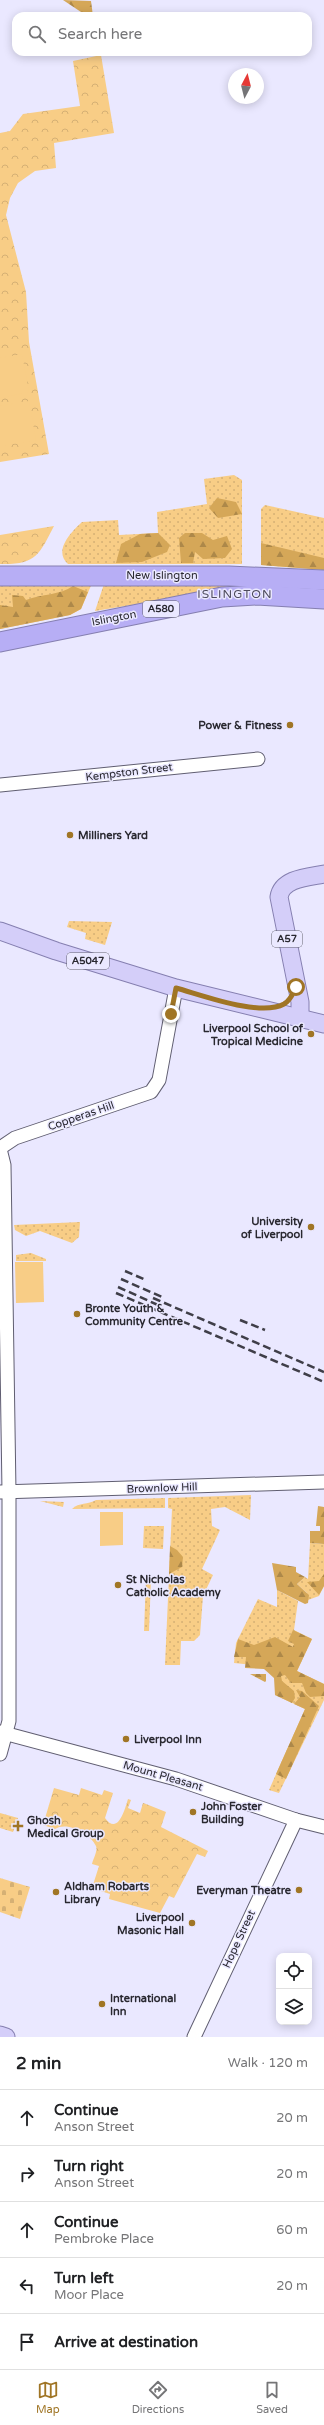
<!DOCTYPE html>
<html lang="en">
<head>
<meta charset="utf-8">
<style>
	:root { --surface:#fff; --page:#f2f2f2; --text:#202124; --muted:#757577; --line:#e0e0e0; --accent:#a07525 }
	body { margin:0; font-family:"Varela Round",sans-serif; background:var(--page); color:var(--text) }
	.controls { position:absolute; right:12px; bottom:12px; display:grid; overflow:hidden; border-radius:8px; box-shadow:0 2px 10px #0003 }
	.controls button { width:36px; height:36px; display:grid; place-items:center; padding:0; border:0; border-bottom:1px solid var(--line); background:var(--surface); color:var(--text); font:20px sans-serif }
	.compass { position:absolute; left:228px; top:68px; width:36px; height:36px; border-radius:50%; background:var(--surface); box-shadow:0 2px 10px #0003; rotate:7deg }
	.stop { position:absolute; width:12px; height:12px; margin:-9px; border:3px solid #a07525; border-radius:50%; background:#fff }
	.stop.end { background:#a07525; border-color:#fff; box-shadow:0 1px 4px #0008 }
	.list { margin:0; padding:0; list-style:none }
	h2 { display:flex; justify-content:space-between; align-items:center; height:52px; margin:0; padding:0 16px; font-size:17px }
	h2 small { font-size:13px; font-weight:400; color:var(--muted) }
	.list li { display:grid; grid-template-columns:26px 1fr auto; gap:12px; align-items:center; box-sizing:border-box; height:56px; padding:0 16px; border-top:1px solid var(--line) }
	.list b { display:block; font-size:15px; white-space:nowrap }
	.list p { margin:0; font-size:13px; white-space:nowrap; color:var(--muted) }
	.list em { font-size:13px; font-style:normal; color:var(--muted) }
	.icon { flex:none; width:22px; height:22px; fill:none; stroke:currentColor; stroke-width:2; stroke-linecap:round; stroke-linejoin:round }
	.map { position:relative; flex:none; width:324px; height:2037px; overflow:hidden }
	.search { position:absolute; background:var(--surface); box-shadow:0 2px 10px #0003; left:12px; right:12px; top:12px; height:44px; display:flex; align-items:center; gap:10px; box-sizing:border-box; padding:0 14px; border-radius:12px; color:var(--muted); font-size:15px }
	.sheet { height:332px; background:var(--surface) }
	nav { display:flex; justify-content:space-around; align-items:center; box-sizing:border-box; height:56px; border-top:1px solid var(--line); background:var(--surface); font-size:11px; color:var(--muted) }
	nav a { display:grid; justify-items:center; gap:2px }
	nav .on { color:var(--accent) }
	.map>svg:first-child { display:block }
	.grass { fill:url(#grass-dots) }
	.forest { fill:url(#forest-firs) }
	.cemetery { fill:url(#cemetery-stones) }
	.park { fill:url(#park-crowns) }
	.pitch { fill:#f8cd86 }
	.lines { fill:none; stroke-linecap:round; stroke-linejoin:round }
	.minor-casing { stroke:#605e71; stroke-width:15 }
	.major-casing { stroke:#857fb0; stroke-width:19 }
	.highway-casing { stroke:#857fb0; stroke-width:21 }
	.minor { stroke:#fff; stroke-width:13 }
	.major { stroke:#d4cef9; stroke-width:17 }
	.highway { stroke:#b7aef5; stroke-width:19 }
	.rail { stroke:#3f3e48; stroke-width:2.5; stroke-dasharray:8 4; stroke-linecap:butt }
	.route { stroke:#a07525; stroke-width:5 }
	.poi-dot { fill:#a07525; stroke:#eae8ff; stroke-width:1.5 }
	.labels { text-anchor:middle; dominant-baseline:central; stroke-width:3; stroke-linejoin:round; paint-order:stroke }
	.shield { fill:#eae8ff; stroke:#63626e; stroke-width:1 }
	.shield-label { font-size:10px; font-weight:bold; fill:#292830 }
	.street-label { font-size:11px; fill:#292830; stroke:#eae8ff }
	.poi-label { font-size:11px; font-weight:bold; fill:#292830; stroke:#eae8ff; text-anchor:start }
	.neighbourhood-label { font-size:12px; letter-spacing:1px; fill:#4e4b5e; stroke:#eae8ff }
</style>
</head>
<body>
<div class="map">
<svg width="324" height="2037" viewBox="0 0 324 2037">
	<defs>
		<pattern id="grass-dots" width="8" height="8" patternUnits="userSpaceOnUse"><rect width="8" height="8" fill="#f8cd86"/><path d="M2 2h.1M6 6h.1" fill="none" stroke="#d5b074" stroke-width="1.8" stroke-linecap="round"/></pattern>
		<pattern id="forest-firs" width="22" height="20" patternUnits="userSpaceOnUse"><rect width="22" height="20" fill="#d5a758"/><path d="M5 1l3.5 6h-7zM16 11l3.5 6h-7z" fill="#ad8849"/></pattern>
		<pattern id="cemetery-stones" width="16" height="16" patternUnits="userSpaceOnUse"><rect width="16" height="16" fill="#f8cd86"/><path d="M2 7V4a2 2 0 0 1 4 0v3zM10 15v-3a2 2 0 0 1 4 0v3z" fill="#d5b074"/></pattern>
		<pattern id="park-crowns" width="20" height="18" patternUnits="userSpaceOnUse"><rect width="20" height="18" fill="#f8cd86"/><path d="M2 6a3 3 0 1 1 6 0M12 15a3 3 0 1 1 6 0" fill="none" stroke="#d5b074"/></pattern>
	</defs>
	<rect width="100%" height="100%" fill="#eae8ff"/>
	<g class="grass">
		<path d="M234,475L242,480V564H68C53,551 71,532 82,522L118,520L119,535L158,533L157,512L207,504L204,479Z"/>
		<path d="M265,505L324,518V570L261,565V509Z"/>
		<path d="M0,581H93L81,609L70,615L0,629Z"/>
		<path d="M105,581L223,583L227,589L95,611Z"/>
		<path d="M69,921L112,922L105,945L85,939L86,933L67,927Z"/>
		<path d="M80,1222L79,1237L72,1243L40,1231L26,1236L15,1230L14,1225Z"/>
		<path d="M31,1253L46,1259V1261H16V1255Z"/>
		<path d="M251,1495L250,1520L225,1507L211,1509L212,1526L220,1530L202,1569L213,1575L203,1596L200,1635L194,1641H181L180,1665H165L172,1509L168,1508V1498Z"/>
		<path d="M165,1498V1508L72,1509C79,1502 88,1505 96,1500Z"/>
		<path d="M40,1501L64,1502L63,1507Z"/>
		<path d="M144,1526H164L163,1549L143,1548Z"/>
		<path d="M310,1543L324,1544V1586L319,1596L308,1600L307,1593L297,1584L305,1577L308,1579Z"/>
		<path d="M146,1579H151L149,1631H144Z"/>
		<path d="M277,1590L298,1601L294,1630L312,1639L297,1671L324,1684V1700L279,1793L269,1790L305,1709L275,1695V1667L234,1663L236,1643L258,1599L277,1607Z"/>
		<path d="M0,1813L18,1818L13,1832L0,1828Z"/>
	</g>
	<g class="forest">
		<path d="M63,0L91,1L93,16H87Z"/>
		<path d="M217,498L236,502L242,514L218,518L209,508Z"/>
		<path d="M158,533L170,545L167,552L142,562L116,563L121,544L140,534Z"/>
		<path d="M185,533H202L213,540L227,536L232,549L225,558L203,559L195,552L193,563H181L179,538Z"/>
		<path d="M261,543L324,558V570L261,565Z"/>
		<path d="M73,586L88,592L81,609L70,615L0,629V605L13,607L12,595L23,596L26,600C42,594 60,595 73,586Z"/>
		<path d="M318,1506L324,1507V1544L310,1543V1531H320V1526H316Z"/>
		<path d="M170,1546L177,1550L183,1557L182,1567L169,1574Z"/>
		<path d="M272,1563L296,1567V1572L305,1577L297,1584L309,1595L308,1603L305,1604L277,1590Z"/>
		<path d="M324,1574V1586L319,1595L307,1582L319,1581Z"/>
		<path d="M293,1630L312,1639L297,1671L324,1684V1696L310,1697L306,1693L302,1683H291L285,1675L281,1676L282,1681L294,1691L295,1698L292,1703L275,1695L274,1678L264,1669L245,1668L246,1657H234L238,1639L254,1645L275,1637L293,1647L294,1644L288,1641Z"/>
		<path d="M250,1674H266V1681L265,1682Z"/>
		<path d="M296,1690L302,1691L319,1706L286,1779L276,1774L305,1709L294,1704L300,1697Z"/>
	</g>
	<path class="cemetery" d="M0,1878L30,1887L20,1919L0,1912Z"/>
	<g class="park">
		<path d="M101,55L114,133L54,143L56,168L35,171L18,183L10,198L6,215L26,292L29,342L49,454L0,462V133L10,131L23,114L80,106L73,61Z"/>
		<path d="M54,526C39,555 36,565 0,564V535Z"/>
		<path d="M54,1788L79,1795L81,1788L102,1795L104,1790L113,1793L105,1818C118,1836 125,1809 128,1799L131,1800L128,1808L140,1813L143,1803L146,1804L166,1812L161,1827L208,1851L205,1857L197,1854L174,1898L169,1896L160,1913L109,1899L110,1894L92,1888L99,1866L92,1864C93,1859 98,1851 96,1846C90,1833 67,1821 55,1829L43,1825Z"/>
	</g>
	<g class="pitch">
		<path d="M22,354L29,392L0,398V358Z"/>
		<path d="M29,401L36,440L0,446V406Z"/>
		<path d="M15,1262H43L44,1302L16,1303Z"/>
		<path d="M100,1512H123V1545L100,1546Z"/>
	</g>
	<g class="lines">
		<g class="minor-casing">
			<g id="minor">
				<path d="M0,785L258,759"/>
				<path d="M0,1148L15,1138L151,1092L159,1080L176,988"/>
				<path d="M0,1149L4,1165L9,1492V1721L0,1754"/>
				<path d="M0,1492L324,1482"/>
				<path d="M0,1732L176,1779L296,1820L324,1827"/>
				<path d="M194,2037L296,1820"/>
			</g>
		</g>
		<g class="major-casing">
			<g id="major">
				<path d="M0,931L56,951L176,988L324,1024"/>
				<path d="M300,1019V1002L279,897C282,878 309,877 324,874"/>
				<path d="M0,2035L6,2037"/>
			</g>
		</g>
		<g class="highway-casing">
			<g id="highway">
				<path d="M0,576H229L324,580"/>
				<path d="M0,642L222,597L257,595L324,599"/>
			</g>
		</g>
		<use href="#minor" class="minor"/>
		<use href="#major" class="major"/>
		<use href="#highway" class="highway"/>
		<g class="rail">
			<path d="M125,1271L146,1280"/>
			<path d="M121,1279L162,1297"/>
			<path d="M118,1287L158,1305"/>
			<path d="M116,1293L324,1382"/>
			<path d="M153,1298L324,1372"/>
			<path d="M240,1320L265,1330"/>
		</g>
	</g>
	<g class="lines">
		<path class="route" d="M171,1014L176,988C202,995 260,1017 284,1004C291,1000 293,993 296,987"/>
	</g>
	<g class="poi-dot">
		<circle cx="290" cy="725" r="4"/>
		<circle cx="70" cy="835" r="4"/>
		<circle cx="311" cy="1034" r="4"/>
		<circle cx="311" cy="1227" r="4"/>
		<circle cx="77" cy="1314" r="4"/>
		<circle cx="118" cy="1585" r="4"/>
		<circle cx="126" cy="1739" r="4"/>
		<circle cx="193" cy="1812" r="4"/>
		<path d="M16 1820h4v4h4v4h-4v4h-4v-4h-4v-4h4z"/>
		<circle cx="299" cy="1890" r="4"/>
		<circle cx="56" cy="1892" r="4"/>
		<circle cx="192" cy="1923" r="4"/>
		<circle cx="102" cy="2004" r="4"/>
	</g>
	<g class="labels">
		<g class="shield">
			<rect x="143" y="601" width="36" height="16" rx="3"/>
			<rect x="272" y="931" width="30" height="16" rx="3"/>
			<rect x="67" y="953" width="42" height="16" rx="3"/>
		</g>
		<g class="shield-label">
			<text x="161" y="609">A580</text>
			<text x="287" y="939">A57</text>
			<text x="88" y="961">A5047</text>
		</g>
		<g class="street-label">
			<text x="162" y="575">New Islington</text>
			<text transform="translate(114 618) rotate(-11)">Islington</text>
			<text transform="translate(129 772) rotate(-7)">Kempston Street</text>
			<text transform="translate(81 1116) rotate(-19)">Copperas Hill</text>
			<text transform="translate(162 1488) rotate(-2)">Brownlow Hill</text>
			<text transform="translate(163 1776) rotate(16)">Mount Pleasant</text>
			<text transform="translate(239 1939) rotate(-65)">Hope Street</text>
		</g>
		<g class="poi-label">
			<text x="282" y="725" text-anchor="end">Power &amp; Fitness</text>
			<text x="78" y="835">Milliners Yard</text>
			<text x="303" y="1028" text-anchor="end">Liverpool School of<tspan x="303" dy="13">Tropical Medicine</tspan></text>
			<text x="303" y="1221" text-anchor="end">University<tspan x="303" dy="13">of Liverpool</tspan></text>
			<text x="85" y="1308">Bronte Youth &amp;<tspan x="85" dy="13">Community Centre</tspan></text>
			<text x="126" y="1579">St Nicholas<tspan x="126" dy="13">Catholic Academy</tspan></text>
			<text x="134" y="1739">Liverpool Inn</text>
			<text x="201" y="1806">John Foster<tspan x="201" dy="13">Building</tspan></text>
			<text x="27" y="1820">Ghosh<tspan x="27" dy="13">Medical Group</tspan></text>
			<text x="64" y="1886">Aldham Robarts<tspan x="64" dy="13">Library</tspan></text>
			<text x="291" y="1890" text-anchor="end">Everyman Theatre</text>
			<text x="184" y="1917" text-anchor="end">Liverpool<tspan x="184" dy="13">Masonic Hall</tspan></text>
			<text x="110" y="1998">International<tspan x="110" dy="13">Inn</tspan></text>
		</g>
		<g class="neighbourhood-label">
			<text x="235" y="594">ISLINGTON</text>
		</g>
	</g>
</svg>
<div class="controls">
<button><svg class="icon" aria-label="locate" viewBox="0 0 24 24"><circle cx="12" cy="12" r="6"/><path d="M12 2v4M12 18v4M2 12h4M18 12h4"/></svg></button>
<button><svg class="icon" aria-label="layers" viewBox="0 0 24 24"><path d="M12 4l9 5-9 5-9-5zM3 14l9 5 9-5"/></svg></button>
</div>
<svg class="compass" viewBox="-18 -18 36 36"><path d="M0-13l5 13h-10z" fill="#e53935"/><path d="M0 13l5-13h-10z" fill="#757577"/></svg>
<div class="stop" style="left:296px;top:987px"></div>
<div class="stop end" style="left:171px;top:1014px"></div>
<div class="search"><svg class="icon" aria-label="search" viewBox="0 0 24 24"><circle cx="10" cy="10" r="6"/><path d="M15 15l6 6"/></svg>Search here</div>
</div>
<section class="sheet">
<h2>2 min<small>Walk · 120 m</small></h2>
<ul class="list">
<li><svg class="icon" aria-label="ahead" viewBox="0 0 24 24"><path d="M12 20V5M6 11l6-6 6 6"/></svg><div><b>Continue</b><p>Anson Street</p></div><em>20 m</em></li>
<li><svg class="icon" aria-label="right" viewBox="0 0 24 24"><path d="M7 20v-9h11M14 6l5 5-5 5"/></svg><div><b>Turn right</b><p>Anson Street</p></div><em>20 m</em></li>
<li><svg class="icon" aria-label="ahead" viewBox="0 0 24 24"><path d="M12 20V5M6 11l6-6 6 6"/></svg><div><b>Continue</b><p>Pembroke Place</p></div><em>60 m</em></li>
<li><svg class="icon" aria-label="left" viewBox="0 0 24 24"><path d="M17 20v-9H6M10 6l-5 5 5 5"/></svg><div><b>Turn left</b><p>Moor Place</p></div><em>20 m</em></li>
<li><svg class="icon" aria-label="arrive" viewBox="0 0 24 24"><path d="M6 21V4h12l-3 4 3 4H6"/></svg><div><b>Arrive at destination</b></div></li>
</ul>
</section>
<nav>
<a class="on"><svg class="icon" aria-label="map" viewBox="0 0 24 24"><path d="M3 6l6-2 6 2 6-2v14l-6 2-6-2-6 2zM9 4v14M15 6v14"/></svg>Map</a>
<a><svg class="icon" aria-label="directions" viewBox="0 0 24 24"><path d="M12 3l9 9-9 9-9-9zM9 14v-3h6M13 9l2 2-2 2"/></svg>Directions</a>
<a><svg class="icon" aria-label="saved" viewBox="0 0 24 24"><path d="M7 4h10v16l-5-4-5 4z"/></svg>Saved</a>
</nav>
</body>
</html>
